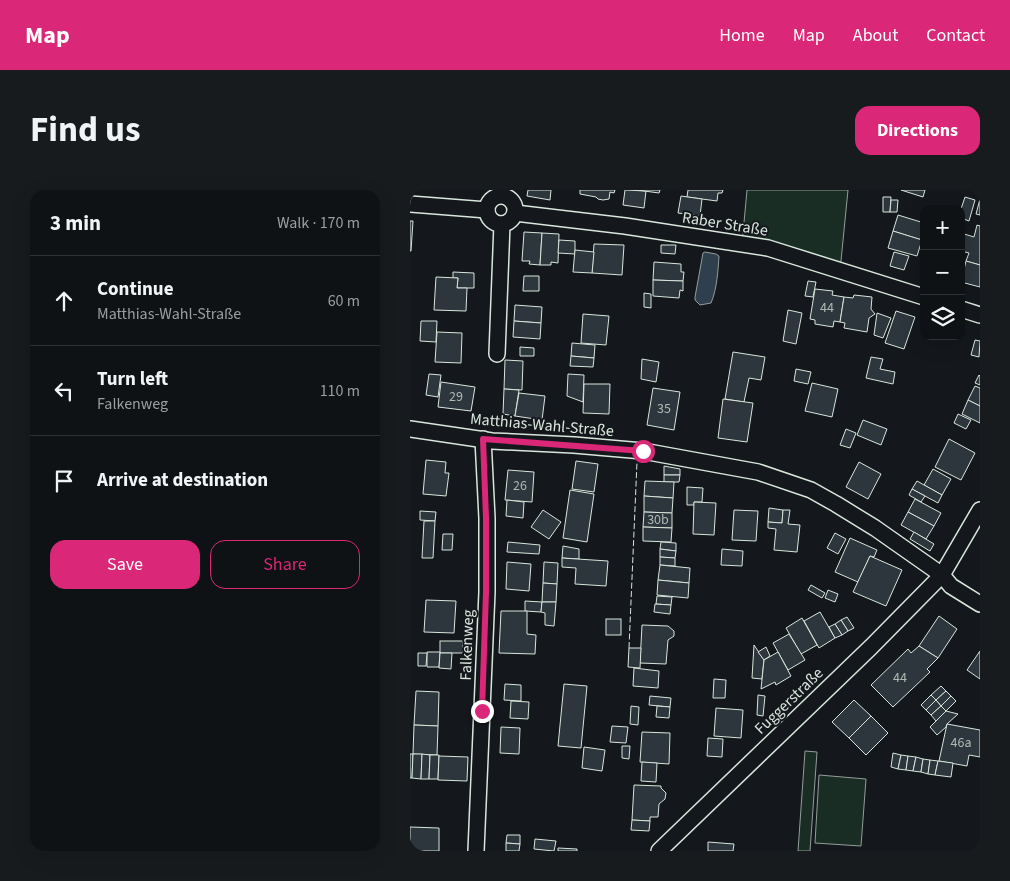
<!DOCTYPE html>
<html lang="en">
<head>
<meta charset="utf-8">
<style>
	:root { --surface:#0f1215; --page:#181b1e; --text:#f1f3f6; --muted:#9b9ea0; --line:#2f3234; --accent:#db2777 }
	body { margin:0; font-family:"Source Sans 3",sans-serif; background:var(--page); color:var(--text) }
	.controls { position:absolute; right:15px; top:15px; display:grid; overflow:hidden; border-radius:10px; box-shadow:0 5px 20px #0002 }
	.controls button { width:45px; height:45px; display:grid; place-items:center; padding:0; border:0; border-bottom:1px solid var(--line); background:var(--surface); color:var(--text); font:25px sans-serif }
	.stop { position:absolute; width:15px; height:15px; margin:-11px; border:4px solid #db2777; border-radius:50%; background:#fff }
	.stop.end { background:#db2777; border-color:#fff; box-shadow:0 1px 5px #0008 }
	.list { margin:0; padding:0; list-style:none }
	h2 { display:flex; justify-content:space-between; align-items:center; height:65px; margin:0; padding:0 20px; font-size:21px }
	h2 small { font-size:16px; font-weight:400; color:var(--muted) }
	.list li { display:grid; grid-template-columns:32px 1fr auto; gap:15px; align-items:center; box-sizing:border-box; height:90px; padding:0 20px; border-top:1px solid var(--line) }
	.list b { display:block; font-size:19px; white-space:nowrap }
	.list p { margin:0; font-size:16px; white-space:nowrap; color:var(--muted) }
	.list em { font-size:16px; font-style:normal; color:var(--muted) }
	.actions { display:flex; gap:10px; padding:15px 20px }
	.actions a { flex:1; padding:11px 0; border:1px solid var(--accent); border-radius:15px; text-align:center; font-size:18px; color:var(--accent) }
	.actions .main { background:var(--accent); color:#fff }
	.icon { flex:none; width:28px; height:28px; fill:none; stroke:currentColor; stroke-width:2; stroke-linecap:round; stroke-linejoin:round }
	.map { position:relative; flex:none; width:570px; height:661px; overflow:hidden; border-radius:15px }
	header { display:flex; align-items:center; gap:30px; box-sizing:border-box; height:70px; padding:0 25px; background:var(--accent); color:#fff }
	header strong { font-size:24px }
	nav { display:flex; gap:28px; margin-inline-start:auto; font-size:18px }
	.intro { display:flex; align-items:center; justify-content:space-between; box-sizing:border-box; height:120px; padding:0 30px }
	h1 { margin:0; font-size:35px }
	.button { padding:12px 22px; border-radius:15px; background:var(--accent); color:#fff; font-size:18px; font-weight:700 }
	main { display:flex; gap:30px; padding:0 30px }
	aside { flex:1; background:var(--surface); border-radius:15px; box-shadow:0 5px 20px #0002 }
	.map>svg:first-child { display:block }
	.green { fill:#1a2d24; stroke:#939e99 }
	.water { fill:#2f3f4d; stroke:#939e99 }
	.building { fill:#2c363c; stroke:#d8e6dc }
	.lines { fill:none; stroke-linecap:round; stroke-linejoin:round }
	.street-casing { stroke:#d8e6dc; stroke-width:18 }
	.street { stroke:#14181c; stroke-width:15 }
	.fence { stroke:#d8e6dc; stroke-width:1; stroke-dasharray:6 2.5; stroke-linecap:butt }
	.route { stroke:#db2777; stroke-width:6 }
	.labels { text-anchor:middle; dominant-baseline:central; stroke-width:4; stroke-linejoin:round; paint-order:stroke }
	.number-label { font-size:14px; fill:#adbab4 }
	.street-label { font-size:16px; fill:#d8e6dc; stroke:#14181c }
</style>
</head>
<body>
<header>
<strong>Map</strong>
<nav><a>Home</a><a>Map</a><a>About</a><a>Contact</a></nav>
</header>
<div class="intro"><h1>Find us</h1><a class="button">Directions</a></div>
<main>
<aside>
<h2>3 min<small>Walk · 170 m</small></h2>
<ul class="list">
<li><svg class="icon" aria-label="ahead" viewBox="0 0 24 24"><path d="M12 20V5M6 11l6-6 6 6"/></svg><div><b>Continue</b><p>Matthias-Wahl-Straße</p></div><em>60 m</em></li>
<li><svg class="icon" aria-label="left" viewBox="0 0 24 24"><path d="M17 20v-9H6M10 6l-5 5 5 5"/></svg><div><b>Turn left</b><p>Falkenweg</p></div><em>110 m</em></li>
<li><svg class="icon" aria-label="arrive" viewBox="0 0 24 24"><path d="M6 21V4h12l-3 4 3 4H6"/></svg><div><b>Arrive at destination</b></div></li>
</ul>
<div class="actions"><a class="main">Save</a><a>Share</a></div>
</aside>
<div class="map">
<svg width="570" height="661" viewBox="0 0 570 661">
	<rect width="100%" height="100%" fill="#14181c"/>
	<g class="green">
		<path d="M337,0H438L430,81L332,54Z"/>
		<path d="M395,561L407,562L400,661H388Z"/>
		<path d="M409,585L456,589L451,656L405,653Z"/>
	</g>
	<path class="water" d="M295,62L306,64L309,66C308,81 307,99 301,113L290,115L285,110V107L293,63Z"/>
	<g class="building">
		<path d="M118,0H141L140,10L117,6Z"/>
		<path d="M170,0H205L204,3L200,2L199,9L193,10L188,9L186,7L170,4Z"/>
		<path d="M215,0L236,1L234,18L213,15Z"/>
		<path d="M227,0H250L249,3Z"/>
		<path d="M278,0H313L312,3H308L307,11L277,7Z"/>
		<path d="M491,0H515L513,7Z"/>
		<path d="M271,6L292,9L290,26L268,23Z"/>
		<path d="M473,7H481L480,22H473Z"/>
		<path d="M555,7L565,10L559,31L551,28V19Z"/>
		<path d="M570,9V25L566,24Z"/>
		<path d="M481,10H488L487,22H480Z"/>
		<path d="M488,25L514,33L512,50L483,41Z"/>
		<path d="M0,31H3L1,61H0Z"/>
		<path d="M567,35L570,36V75L556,71L559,63L551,61V43L564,47Z"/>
		<path d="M483,41L512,50L507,66L478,58Z"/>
		<path d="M114,42L132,43L130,75L119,74L120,71H112Z"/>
		<path d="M132,43L149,44L148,73L141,72V75H130Z"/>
		<path d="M149,50L165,51V64L148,63Z"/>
		<path d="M184,54L214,55L212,85L182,83Z"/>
		<path d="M251,55H266L265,64L251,63Z"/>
		<path d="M165,60L184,62L182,83L163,82Z"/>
		<path d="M484,62L499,66L494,80L480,76Z"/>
		<path d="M556,71L570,75V97L551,92Z"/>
		<path d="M244,72L271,74V82H274L273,91L243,90Z"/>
		<path d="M43,82L64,83V98H47L48,88H43Z"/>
		<path d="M114,86H129V101H113Z"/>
		<path d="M26,87L48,88L47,98H57L56,121L24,120Z"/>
		<path d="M243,90L273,91V101L270,100L269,108L243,106Z"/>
		<path d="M398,91L406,92L403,107L395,106Z"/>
		<path d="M405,99L423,101L422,105L434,107L430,132L424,131L423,137L405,134V130L400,129Z"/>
		<path d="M234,103L241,104V118L234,117Z"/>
		<path d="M444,105L462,107L461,119L465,124L459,128L457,142L434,138L435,133L430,132L434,107L443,108Z"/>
		<path d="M105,115L132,117L131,133L104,131Z"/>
		<path d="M378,120L392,123L386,154L373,151Z"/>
		<path d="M486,121L505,127L494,159L475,153Z"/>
		<path d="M467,123L481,128L473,148L464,145Z"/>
		<path d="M173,124L199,126L196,155L171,153Z"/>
		<path d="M11,131H27L26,152L10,151Z"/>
		<path d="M104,131L131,133L130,149L103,147Z"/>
		<path d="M27,142L52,143L51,173L25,172Z"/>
		<path d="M565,150L570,151L569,167L561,165Z"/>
		<path d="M162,153L185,155L184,168L161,166Z"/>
		<path d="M110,157L124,158V166H110Z"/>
		<path d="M323,162L355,167L351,190L339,188L334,212L315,209Z"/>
		<path d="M161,166L184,168L183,177L160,176Z"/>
		<path d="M461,167L473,169L470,179L485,182L483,194L456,188Z"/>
		<path d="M232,169L249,172L246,192L231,189Z"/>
		<path d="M95,170L113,171L112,200L94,199Z"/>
		<path d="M386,179L401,182L398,194L384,191Z"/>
		<path d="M19,184L31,185L28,207L16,205Z"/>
		<path d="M158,184L174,185L173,212L157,206Z"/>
		<path d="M569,185L570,186V195L565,193Z"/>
		<path d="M31,192L65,197L61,221L28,217Z"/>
		<path d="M402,193L428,199L422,227L395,221Z"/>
		<path d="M174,194H200L199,224L173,223Z"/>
		<path d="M565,196L570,198V216L558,210Z"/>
		<path d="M243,198L270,202L264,240L237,235Z"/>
		<path d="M94,199L109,200L105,226L93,224Z"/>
		<path d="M109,203L135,206L132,230L105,226Z"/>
		<path d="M313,209L343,213L337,252L308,248Z"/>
		<path d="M558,210L570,216V233L552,224Z"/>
		<path d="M548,224L561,230L556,239L544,233Z"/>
		<path d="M453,230L477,239L471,255L447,245Z"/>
		<path d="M436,239L446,243L440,258L430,255Z"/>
		<path d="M539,249L565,263L551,290L525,277Z"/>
		<path d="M16,270L36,272L35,283H39L36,306L13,304Z"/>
		<path d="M166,271L188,274L184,302L162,299Z"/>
		<path d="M449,272L471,284L458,309L436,297Z"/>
		<path d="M254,276L270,279V285H254Z"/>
		<path d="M523,279L541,289L532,305L514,295Z"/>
		<path d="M98,280L124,282L122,312L95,310Z"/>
		<path d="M254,285H270L269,292H254Z"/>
		<path d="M235,291L264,292L263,308L234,306Z"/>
		<path d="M507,291L532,305L528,313L502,299Z"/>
		<path d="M277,297L293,298L292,312H284V315H277Z"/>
		<path d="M502,299L515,306L511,312L499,305Z"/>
		<path d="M160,300L184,304L177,352L153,348Z"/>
		<path d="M234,306L263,308L262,323L234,322Z"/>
		<path d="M505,309L531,323L524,336L498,322Z"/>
		<path d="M97,310L114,312L113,328L96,326Z"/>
		<path d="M284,312L306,313L304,345L283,344Z"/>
		<path d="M359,318L373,320L372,333L358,332Z"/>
		<path d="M133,320L151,332L139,349L121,337Z"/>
		<path d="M324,320L348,321L346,351L322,350Z"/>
		<path d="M373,320H380L378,334L390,335L387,362L364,360L366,339L358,338V332L372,333Z"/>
		<path d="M10,321L26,322L25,331L10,330Z"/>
		<path d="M234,322L262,323V338L233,337Z"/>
		<path d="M498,322L524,336L516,349L491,335Z"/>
		<path d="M14,331H25L23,368H12Z"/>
		<path d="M233,337L262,338L261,352L233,351Z"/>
		<path d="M504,342L524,354L520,361L500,349Z"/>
		<path d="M425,343L436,349L428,364L417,358Z"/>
		<path d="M33,344H43L42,360H32Z"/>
		<path d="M440,348L467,360L464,367L460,366L448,392L425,382Z"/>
		<path d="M98,352L130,355L129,364L97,362Z"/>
		<path d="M251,352L266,353V361L250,359Z"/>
		<path d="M153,356L169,359V369L152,368Z"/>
		<path d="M250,359L266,361L265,368L250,367Z"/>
		<path d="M312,359L333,361L332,376L311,375Z"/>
		<path d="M460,366L492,380L476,416L443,402Z"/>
		<path d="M250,367L265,368V376L250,375Z"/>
		<path d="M152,368L198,371L196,396L165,394L166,378L152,377Z"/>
		<path d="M97,372L121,374L119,401L96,399Z"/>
		<path d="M134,372L148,373L147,394L133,393Z"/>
		<path d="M250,375L280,378L279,393L248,390Z"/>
		<path d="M248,390L279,393L278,408L247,405Z"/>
		<path d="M133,393L147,394L146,412H132Z"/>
		<path d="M401,395L415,403L412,408L398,400Z"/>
		<path d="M418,400L428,404L425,412L415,408Z"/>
		<path d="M247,406L262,407L261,415L246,414Z"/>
		<path d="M16,410L46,411L44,443L14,442Z"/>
		<path d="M115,411L132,412L131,422L115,421Z"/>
		<path d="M132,412H146L144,436L135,435V423L131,422Z"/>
		<path d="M245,414L261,415L260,424L244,422Z"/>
		<path d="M91,421H117V444L126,445L125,464L89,463Z"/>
		<path d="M410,422L425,448L409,458L394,431Z"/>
		<path d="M529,426L547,439L528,468L509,456Z"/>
		<path d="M437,427L444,438L438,441L431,430Z"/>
		<path d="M392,428L407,455L391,464L376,438Z"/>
		<rect x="196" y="429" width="15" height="16"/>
		<path d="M431,430L438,441L432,445L425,434Z"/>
		<path d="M425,434L432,445L425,448L419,437Z"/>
		<path d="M232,435L258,436L264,441V446L258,450L256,474L230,473Z"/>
		<path d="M379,444L395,470L378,480L363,453Z"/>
		<rect x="30" y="451" width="23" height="12"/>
		<path d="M344,455L354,470L352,489L342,488Z"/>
		<path d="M509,456L528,468L517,479L520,482L483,517L461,495L498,459L501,463Z"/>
		<path d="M356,457L360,466L354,470L348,462Z"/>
		<path d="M219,458H231L230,478L218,477Z"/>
		<path d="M570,461V489L557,480Z"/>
		<path d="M17,462H30L29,477H17Z"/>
		<path d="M368,462L381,486L366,495L365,492L351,499L354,470Z"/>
		<path d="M8,463H17L16,476H8Z"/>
		<path d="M30,463H42L41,479L29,478Z"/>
		<path d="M224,478L249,481L248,498L223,496Z"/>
		<path d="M304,489L316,490L315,508H303Z"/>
		<path d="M95,494L111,495V511L94,510Z"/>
		<path d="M154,494L177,496L171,558L148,556Z"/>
		<path d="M531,496L536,501L526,510L521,505Z"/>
		<path d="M6,501L29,502L28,536L4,535Z"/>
		<path d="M536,501L541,506L531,516L526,510Z"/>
		<path d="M348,505L355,506L353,526L347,525Z"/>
		<path d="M521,505L526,510L516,520L511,515Z"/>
		<path d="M240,506L261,508L260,517L239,515Z"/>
		<path d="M541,506L546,511L536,521L531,516Z"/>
		<path d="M444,510L461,526L439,548L422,532Z"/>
		<path d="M526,510L531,516L521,525L516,520Z"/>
		<path d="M101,511L119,512L118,529L100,528Z"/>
		<path d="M221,516L229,517L228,535L220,534Z"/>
		<path d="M247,516L260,517L259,528L246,527Z"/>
		<path d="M531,516L536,521L526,531L521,525Z"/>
		<path d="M306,518L333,520L331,548L304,546Z"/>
		<path d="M536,521L548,524L537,534L536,537L527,545L520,537Z"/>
		<path d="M461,526L478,543L456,565L439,548Z"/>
		<path d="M537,534L570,540V567L559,565L557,576L529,571Z"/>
		<path d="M4,535L28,536L27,565L3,564Z"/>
		<path d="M202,536L218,537L216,553L200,552Z"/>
		<path d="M91,537L110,538L109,564L90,563Z"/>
		<path d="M232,542L260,543L259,574L230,572Z"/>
		<path d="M298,548L313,549L312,567L297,566Z"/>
		<path d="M212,556H220L219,569L212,568Z"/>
		<path d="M174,557L195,560L192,581L172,578Z"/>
		<path d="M483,563L491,565L488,579L481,577Z"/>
		<path d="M0,564H3L2,588H0Z"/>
		<path d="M3,564H12L11,589L2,588Z"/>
		<path d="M12,564L20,565L19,589H11Z"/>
		<path d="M20,565H29L28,589H19Z"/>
		<path d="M491,565L498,566L496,580L488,579Z"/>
		<path d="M29,566L58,567L57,591L28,590Z"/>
		<path d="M498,566L506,567L503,581L496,580Z"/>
		<path d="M506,567L513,569L511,582L503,581Z"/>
		<path d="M513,569L520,570L518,584L511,582Z"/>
		<path d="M520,570L528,571L525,585L518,584Z"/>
		<path d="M528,571L543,573L541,587L525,585Z"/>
		<path d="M232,572L247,573L246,592L231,591Z"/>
		<path d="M224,595L251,596V598L256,603L255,609L249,614L248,627H240V631L222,630Z"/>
		<path d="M222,630L240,631L239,641L221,640Z"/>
		<path d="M0,637L29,638V661H0Z"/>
		<path d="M97,645H110V654L96,653Z"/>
		<path d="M125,649L146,651L144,661L124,659Z"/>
		<path d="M298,652L324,654L323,661H298Z"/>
		<path d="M96,653L110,654L109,661H96Z"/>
		<path d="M148,658L167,659V661H148Z"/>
	</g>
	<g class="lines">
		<g class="street-casing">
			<g id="street">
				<circle cx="91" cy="20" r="14"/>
				<path d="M0,14L77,20"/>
				<path d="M105,23L215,36L358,58L514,107"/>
				<path d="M551,119L570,125"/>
				<path d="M87,164L92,34"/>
				<path d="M0,239L82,251L164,255L233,261L348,282L401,300L426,314L465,338L532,385L541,396L570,414"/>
				<path d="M66,661L77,402V328L73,249"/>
				<path d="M249,661L461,457L532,385L570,320"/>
			</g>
		</g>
		<use href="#street" class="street"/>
		<path class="fence" d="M219,458L227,272"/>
	</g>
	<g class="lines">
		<path class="route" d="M72,521L76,402V328L73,249L233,261"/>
	</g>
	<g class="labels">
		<g class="number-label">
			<text x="417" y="118">44</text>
			<text x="46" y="207">29</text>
			<text x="254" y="219">35</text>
			<text x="110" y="296">26</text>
			<text x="248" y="330">30b</text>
			<text x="490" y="488">44</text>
			<text x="551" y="553">46a</text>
		</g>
		<g class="street-label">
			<text transform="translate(315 34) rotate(9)">Raber Straße</text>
			<text transform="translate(132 235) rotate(5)">Matthias-Wahl-Straße</text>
			<text transform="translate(57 455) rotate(-88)">Falkenweg</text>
			<text transform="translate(379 511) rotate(-44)">Fuggerstraße</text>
		</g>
	</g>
</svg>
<div class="controls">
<button>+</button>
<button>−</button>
<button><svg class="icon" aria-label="layers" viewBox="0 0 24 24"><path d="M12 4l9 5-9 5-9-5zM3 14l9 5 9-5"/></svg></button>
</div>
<div class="stop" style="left:233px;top:261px"></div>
<div class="stop end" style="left:72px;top:521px"></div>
</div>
</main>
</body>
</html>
